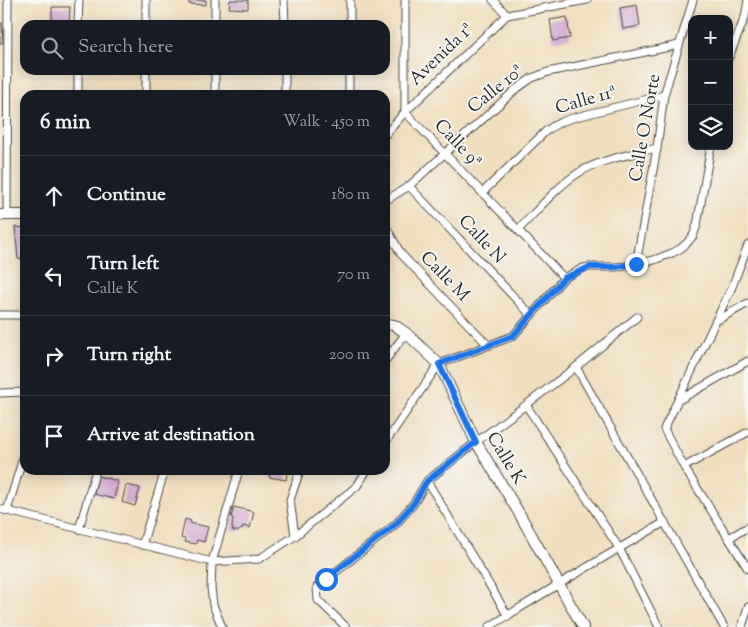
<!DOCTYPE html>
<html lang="en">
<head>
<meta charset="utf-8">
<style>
	:root { --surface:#171b24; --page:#20242c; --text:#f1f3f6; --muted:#9ea1a6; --line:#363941 }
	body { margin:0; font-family:"Sorts Mill Goudy",serif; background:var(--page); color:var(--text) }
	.controls { position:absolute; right:15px; top:15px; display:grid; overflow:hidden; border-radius:10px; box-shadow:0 2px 12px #0003 }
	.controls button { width:45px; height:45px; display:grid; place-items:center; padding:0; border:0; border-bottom:1px solid var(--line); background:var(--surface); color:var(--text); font:25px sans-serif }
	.stop { position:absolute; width:15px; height:15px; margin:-11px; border:4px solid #1a73e8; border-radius:50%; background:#fff }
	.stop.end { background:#1a73e8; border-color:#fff; box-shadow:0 1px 5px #0008 }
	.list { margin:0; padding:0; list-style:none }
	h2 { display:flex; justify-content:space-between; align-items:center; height:65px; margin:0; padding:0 20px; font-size:21px }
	h2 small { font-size:16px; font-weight:400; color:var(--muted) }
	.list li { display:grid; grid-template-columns:32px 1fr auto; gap:15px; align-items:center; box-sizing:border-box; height:80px; padding:0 20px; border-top:1px solid var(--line) }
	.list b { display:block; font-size:19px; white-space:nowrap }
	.list p { margin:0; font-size:16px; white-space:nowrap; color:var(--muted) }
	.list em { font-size:16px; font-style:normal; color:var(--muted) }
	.icon { flex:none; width:28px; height:28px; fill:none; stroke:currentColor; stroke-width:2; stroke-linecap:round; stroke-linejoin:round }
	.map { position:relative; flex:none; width:748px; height:627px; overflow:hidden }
	.search { position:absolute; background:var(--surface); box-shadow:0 2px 12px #0003; left:20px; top:20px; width:370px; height:55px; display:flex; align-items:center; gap:12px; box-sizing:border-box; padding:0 18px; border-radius:15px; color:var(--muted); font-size:19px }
	.panel { position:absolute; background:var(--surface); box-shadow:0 2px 12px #0003; left:20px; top:90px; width:370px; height:385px; border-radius:15px }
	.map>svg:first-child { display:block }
	.building { fill:#d3acd1 }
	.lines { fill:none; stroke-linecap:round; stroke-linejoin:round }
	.street-casing { stroke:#494641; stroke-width:9 }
	.secondary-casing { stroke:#494641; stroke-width:12 }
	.street { stroke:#fff; stroke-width:7 }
	.secondary { stroke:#fff; stroke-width:10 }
	.route { stroke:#1a73e8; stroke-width:6 }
	.labels { text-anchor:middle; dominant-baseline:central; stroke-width:4; stroke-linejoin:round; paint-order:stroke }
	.street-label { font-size:18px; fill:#2b2b2b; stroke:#f6f6f2 }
</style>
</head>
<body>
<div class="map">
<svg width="748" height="627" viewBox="0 0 748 627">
	<rect width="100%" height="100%" fill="#f6f6f2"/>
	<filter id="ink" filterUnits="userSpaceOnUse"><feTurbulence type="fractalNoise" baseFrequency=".02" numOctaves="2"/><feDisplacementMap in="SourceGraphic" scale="10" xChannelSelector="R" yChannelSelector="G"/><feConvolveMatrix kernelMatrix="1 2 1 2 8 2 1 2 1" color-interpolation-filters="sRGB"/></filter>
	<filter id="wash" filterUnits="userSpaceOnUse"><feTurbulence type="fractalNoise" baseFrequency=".0096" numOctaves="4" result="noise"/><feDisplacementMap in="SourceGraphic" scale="20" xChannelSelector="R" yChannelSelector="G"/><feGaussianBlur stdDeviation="1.12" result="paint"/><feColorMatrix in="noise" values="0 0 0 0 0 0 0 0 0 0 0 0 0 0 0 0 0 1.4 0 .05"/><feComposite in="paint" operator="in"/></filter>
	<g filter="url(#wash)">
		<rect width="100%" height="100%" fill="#f0debe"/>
		<g id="blocks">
			<g class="building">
				<path d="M189,0H206V5L189,4Z"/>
				<path d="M230,0H248V9L229,8Z"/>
				<path d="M637,5L640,26L623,29L620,8Z"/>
				<path d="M52,7H70L69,25L52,24Z"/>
				<path d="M567,17L570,38L553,41L550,20Z"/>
				<path d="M0,23H2L3,43H0Z"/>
				<path d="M15,227L25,228V259H18Z"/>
				<path d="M271,470H290L289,472L287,473L286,480L269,477Z"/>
				<path d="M98,476L118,481L114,499L94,494Z"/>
				<path d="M126,485L140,488L135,506L122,502Z"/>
				<path d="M234,507L254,512L250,528L243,526L242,529L239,531H233L232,527L233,518L231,517Z"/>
				<path d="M185,519L191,521L190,523L208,527L204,542L197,540L196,544L185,542V539L181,538Z"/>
			</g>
		</g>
	</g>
	<g filter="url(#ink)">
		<use href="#blocks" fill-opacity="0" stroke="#494641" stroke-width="1"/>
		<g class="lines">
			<g class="street-casing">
				<g id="street">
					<path d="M146,0V25"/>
					<path d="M284,0L285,25"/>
					<path d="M405,0V112L564,278"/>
					<path d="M493,0L507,15"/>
					<path d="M78,25L79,0"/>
					<path d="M215,25V0"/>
					<path d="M350,25V0"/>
					<path d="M729,57L745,17L748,0"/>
					<path d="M146,70V95"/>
					<path d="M285,70V95"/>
					<path d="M78,95V70"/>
					<path d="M215,95V70"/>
					<path d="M349,95V70"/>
					<path d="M385,135L405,112L507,15L587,0"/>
					<path d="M409,186L531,315"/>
					<path d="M482,193L546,131C555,124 564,120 576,117L664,95"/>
					<path d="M385,201L409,186L515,90L532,78L548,72L679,45"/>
					<path d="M7,215L8,0"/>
					<path d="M385,225L401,254L488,345"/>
					<path d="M518,230C536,212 558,185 580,172C601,159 633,154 657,148"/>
					<path d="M748,245L732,287L664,429L684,467L748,569"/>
					<path d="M636,264L657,148L664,95L693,0"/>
					<path d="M0,315H25"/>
					<path d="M716,321L748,303"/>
					<path d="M385,361L406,333"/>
					<path d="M576,367L724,627"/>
					<path d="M0,393L25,392"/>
					<path d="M679,400L748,361"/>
					<path d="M526,405L576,367L637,317"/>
					<path d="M385,443L439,364L513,336L564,278L583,268L590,267H616L626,266L654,260L672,253L680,249L687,243L693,236L697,225L711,146"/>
					<path d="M684,467L748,432"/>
					<path d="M427,481L508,616"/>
					<path d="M0,509L212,562L259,559L295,536L357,486L367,470"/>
					<path d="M7,511L25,451"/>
					<path d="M79,529L96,470"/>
					<path d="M295,536L290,500L300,470"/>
					<path d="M729,538L748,527"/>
					<path d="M142,545L165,470"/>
					<path d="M222,627L213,605L211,588L212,562L239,470"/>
					<path d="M346,627L318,600L317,587L396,524L414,503L427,481L476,442L526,405L619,548L659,627"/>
					<path d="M489,627C547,591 605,556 665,522"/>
					<path d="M742,627L748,607"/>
				</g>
			</g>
			<g class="secondary-casing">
				<g id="secondary">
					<path d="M0,215H25"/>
					<path d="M385,324L394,325L406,333L439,364L476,442L519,513L583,627"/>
				</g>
			</g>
			<use href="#street" class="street"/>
			<use href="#secondary" class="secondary"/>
		</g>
	</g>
	<g class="lines" filter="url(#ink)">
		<path class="route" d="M326,579L396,524L414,503L427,481L476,442L439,364L513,336L564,278L590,267H616L636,264"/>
	</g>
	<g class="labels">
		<g class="street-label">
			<text transform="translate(442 55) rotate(-44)">Avenida 1ª</text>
			<text transform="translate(496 90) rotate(-39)">Calle 10ª</text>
			<text transform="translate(586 101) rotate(-16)">Calle 11ª</text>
			<text transform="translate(646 128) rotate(-80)">Calle O Norte</text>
			<text transform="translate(457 144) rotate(46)">Calle 9ª</text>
			<text transform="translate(481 240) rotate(47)">Calle N</text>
			<text transform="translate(444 277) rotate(46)">Calle M</text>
			<text transform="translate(505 459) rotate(59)">Calle K</text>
		</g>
	</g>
</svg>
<div class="controls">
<button>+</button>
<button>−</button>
<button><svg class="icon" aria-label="layers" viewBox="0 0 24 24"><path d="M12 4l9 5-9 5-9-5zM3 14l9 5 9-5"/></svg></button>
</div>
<div class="stop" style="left:326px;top:579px"></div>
<div class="stop end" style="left:636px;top:264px"></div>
<div class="search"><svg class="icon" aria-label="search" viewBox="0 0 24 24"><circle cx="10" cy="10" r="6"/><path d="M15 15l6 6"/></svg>Search here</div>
<section class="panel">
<h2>6 min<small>Walk · 450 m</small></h2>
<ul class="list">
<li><svg class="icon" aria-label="ahead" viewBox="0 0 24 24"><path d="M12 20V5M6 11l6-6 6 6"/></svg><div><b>Continue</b></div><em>180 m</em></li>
<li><svg class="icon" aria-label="left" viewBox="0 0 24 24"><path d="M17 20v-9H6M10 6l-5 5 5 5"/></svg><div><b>Turn left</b><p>Calle K</p></div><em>70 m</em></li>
<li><svg class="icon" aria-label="right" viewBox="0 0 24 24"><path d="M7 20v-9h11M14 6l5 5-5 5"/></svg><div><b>Turn right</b></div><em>200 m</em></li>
<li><svg class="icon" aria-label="arrive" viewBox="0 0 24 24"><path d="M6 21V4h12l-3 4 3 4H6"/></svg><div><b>Arrive at destination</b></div></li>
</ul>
</section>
</div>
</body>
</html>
